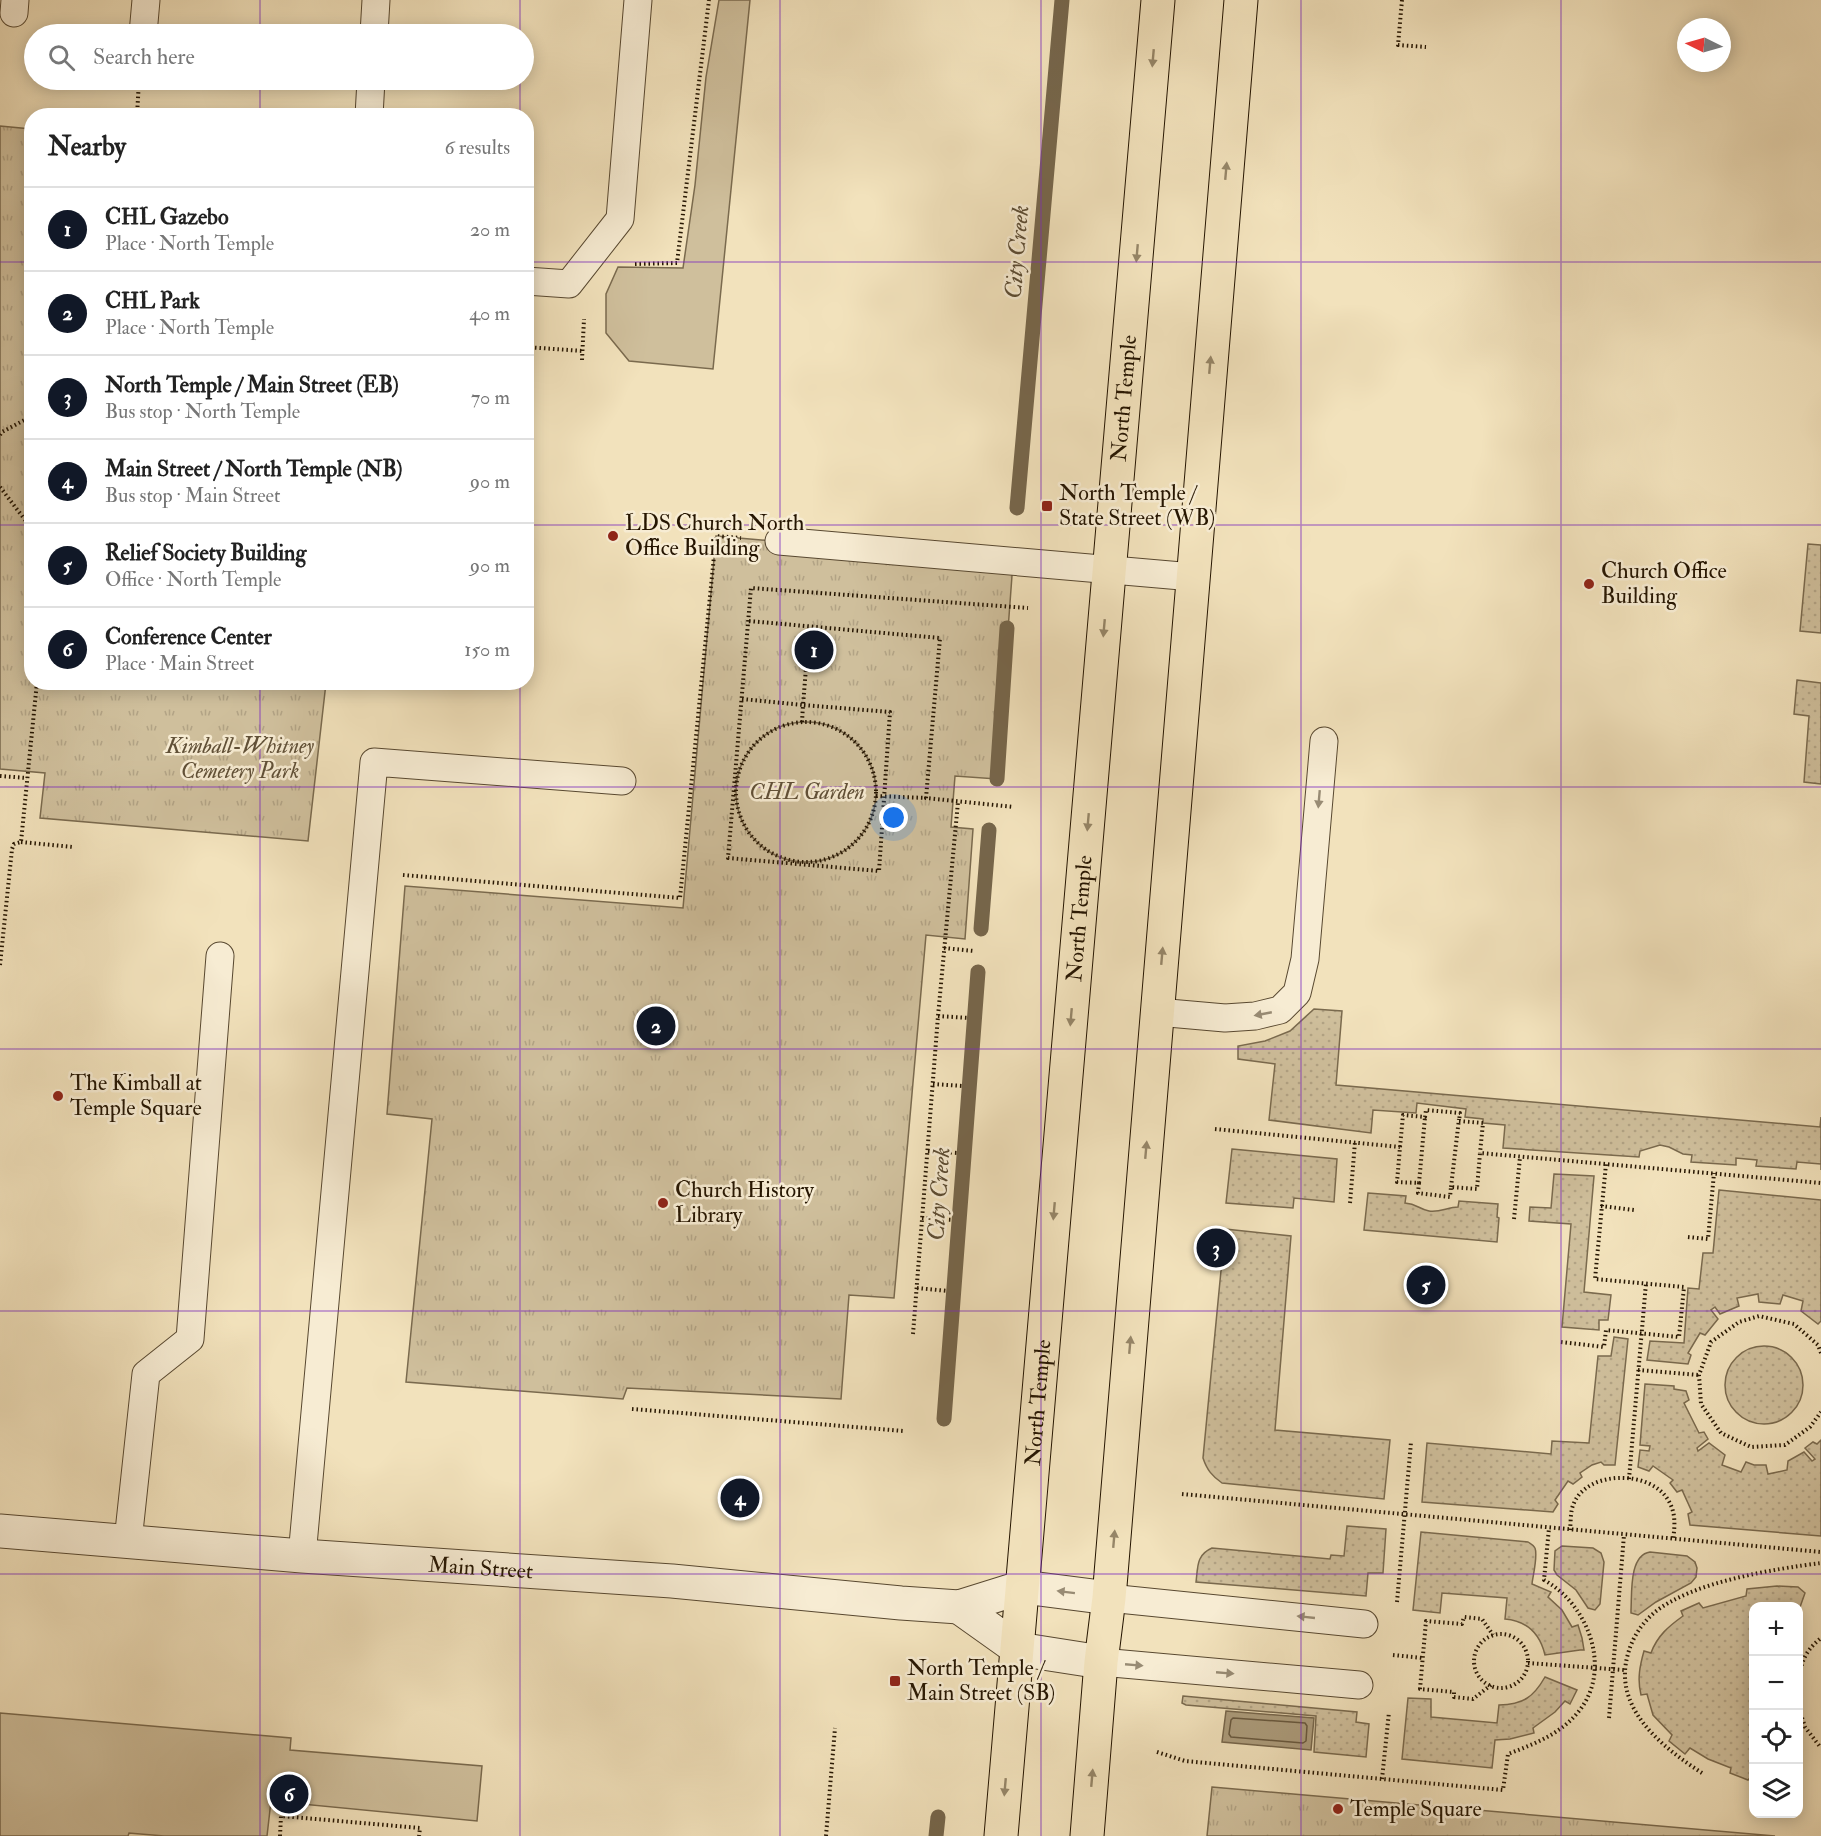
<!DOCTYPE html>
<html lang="en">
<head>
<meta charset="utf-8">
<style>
	:root { --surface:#fff; --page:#f6f6f6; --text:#222; --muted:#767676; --line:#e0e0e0; --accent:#111827 }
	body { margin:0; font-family:"IM FELL Double Pica",serif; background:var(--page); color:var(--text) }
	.controls { position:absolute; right:18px; bottom:18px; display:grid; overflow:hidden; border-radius:12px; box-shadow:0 3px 15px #0003 }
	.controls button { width:54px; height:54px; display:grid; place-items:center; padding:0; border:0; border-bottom:2px solid var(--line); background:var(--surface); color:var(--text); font:30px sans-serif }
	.compass { position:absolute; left:1677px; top:18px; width:54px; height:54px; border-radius:50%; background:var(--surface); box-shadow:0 3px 15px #0003; rotate:275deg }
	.you { position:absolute; left:894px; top:818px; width:21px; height:21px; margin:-15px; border:4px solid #fff; border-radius:50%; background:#1a73e8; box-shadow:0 0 0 9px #1a73e833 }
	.badge { display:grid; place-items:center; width:39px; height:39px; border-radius:50%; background:var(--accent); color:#fff; font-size:20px; font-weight:700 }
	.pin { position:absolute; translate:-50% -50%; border:3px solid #fff; box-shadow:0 2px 6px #0006 }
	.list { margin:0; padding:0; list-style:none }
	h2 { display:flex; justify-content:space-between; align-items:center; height:78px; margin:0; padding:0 24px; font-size:26px }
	h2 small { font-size:20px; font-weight:400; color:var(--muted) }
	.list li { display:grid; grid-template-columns:39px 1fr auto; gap:18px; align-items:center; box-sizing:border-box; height:84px; padding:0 24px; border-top:2px solid var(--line) }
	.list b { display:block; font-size:22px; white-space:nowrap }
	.list p { margin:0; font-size:20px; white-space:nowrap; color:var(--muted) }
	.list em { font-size:20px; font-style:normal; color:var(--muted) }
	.icon { flex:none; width:33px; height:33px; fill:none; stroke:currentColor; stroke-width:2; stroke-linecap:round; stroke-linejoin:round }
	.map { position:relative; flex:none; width:1821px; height:1836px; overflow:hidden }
	.search { position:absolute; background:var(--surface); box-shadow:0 3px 15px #0003; left:24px; top:24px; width:510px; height:66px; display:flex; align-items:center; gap:15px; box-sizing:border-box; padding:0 21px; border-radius:33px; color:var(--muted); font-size:22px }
	.panel { position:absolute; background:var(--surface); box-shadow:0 3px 15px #0003; left:24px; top:108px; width:510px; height:582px; border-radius:24px }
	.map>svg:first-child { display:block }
	.grass { fill:url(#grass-dots); stroke:#7a6a4e; stroke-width:1.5 }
	.park { fill:url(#park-tufts); stroke:#7a6a4e; stroke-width:1.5 }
	.garden { fill:#cfbf9c; stroke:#7a6a4e; stroke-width:1.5 }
	.water { fill:#ac9c7c; stroke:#76664b; stroke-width:1.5 }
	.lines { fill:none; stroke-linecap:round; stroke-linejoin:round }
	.shore { stroke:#68583e; stroke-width:1.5 }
	.stream { stroke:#76664b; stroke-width:15 }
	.service-casing { stroke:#584830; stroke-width:29 }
	.tertiary-casing { stroke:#584830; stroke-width:35 }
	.primary-casing { stroke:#251501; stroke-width:35 }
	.path { stroke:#251501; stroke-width:4; stroke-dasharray:1.5 3; stroke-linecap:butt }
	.service { stroke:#f7ecd3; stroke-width:27 }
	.tertiary { stroke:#f7ecd3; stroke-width:33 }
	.primary { stroke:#f2e2bc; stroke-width:33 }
	.oneway { fill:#968668 }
	.oneway2 { fill:#988b74 }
	.grid { fill:none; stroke:#7b2cbf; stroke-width:1.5; stroke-opacity:0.55 }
	.poi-dot { fill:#8f2418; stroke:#f7ecd3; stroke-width:2 }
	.labels { text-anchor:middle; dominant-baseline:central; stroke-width:5; stroke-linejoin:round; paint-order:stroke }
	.street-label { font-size:22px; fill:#251501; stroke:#f7ecd3 }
	.poi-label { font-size:22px; fill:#251501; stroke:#f7ecd3; text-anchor:start }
	.park-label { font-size:22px; font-style:italic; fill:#605037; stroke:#f7ecd3 }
	.water-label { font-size:24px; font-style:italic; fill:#5b4b32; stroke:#f7ecd3 }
</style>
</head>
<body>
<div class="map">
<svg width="1821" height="1836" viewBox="0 0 1821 1836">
	<defs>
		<pattern id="grass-dots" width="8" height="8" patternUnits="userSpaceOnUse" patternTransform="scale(1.5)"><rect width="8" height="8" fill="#cfbf9c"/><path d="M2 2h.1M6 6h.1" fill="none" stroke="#b2a385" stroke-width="1.8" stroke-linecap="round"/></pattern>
		<pattern id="park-tufts" width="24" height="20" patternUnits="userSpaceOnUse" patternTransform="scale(1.5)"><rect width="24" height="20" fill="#cfbf9c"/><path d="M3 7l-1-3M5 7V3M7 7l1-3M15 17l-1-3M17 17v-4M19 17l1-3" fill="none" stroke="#b2a385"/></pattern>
	</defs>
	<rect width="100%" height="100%" fill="#f2e2bc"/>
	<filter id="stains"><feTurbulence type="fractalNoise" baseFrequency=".00333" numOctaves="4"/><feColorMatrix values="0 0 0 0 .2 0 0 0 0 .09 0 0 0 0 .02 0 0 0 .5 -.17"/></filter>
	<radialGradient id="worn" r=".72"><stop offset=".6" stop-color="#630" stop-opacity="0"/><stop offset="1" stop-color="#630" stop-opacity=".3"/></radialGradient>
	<g class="grass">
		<path d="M1808,544L1821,545V633L1800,631Z"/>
		<path d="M1797,680L1821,683V784L1804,782L1809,716L1794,714Z"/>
		<path d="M1314,1009L1342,1011L1336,1085L1820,1127L1821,1117V1170V1164L1797,1162L1796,1169L1756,1166L1757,1160L1736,1158V1165L1691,1162L1692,1155L1683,1154L1669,1147L1660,1145L1640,1151L1639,1157L1503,1148L1505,1125L1483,1123V1119L1465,1117L1466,1109L1417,1103L1416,1113L1373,1110L1371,1133L1269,1120L1275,1064L1238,1059V1046L1265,1041L1290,1031Z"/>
		<path d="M1232,1149L1337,1159L1334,1202L1294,1198L1293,1208L1226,1203Z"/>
		<path d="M1554,1174L1594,1176L1584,1292L1611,1295L1608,1320H1599V1330L1562,1327L1571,1224L1529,1221L1530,1207L1551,1208Z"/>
		<path d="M1719,1190L1821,1200V1321L1818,1324L1801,1311L1803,1301L1783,1295L1780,1304L1759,1302L1758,1294L1737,1298L1739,1306L1720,1314L1715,1307L1711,1310L1718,1319L1705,1335L1700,1333L1688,1353L1691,1355L1688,1364L1647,1360L1650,1341L1684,1343L1688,1288L1699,1289L1703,1253H1713Z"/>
		<path d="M1368,1193L1406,1196L1405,1203C1417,1204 1419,1209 1429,1211C1439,1213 1448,1207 1458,1207L1459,1201L1498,1204L1497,1217L1499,1218L1497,1242L1364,1230Z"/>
		<path d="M1225,1229L1291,1236L1275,1430L1390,1440L1384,1499L1222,1483C1212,1476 1207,1470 1203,1458Z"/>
		<path d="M1614,1337L1628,1339L1615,1465H1604L1601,1462L1592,1465L1580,1473L1582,1477L1573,1484L1568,1481L1555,1500L1558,1504L1553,1512L1422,1502L1427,1443L1551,1454L1552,1441L1589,1443L1598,1356H1611Z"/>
		<circle cx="1764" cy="1385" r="39"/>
		<path d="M1645,1384L1674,1386V1389L1686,1391L1689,1400L1684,1403L1699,1433L1704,1432L1708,1439L1697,1448L1698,1451L1709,1443L1725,1455L1722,1465L1741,1472L1746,1462L1754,1465H1766L1768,1474L1787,1470L1788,1461L1804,1452L1812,1461L1815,1459L1805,1448L1813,1442L1817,1444L1821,1440V1536L1690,1525L1688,1514L1692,1512L1682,1490L1677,1492L1670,1483L1673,1480L1653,1466L1649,1471L1638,1467L1640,1450L1649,1451L1650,1446L1640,1445Z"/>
		<path d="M1347,1526L1386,1529L1383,1573H1368L1366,1596L1196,1582C1198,1567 1196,1555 1212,1548L1330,1559L1331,1555L1344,1556Z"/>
		<path d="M1421,1532L1528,1542C1531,1544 1534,1545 1535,1548C1538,1556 1533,1575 1532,1584L1551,1592L1548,1597L1562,1610L1572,1627L1578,1625L1582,1638L1584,1650H1580L1545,1655C1540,1634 1527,1621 1505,1619L1507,1598L1442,1593L1440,1613L1413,1610Z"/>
		<path d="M1562,1546L1593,1548L1601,1553L1604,1562L1600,1604L1595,1610L1588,1608L1576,1590L1557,1575L1554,1570L1555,1551Z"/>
		<path d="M1650,1552L1687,1556L1695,1562L1697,1568L1696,1577L1691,1583L1656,1602L1638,1615L1631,1613V1610C1632,1593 1629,1555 1650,1552Z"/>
		<path d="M1777,1586L1798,1587L1805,1593L1799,1610L1798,1606H1754V1780L1750,1778L1748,1780L1730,1773L1731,1768L1708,1759L1690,1748L1685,1754L1669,1741L1672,1735L1653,1715L1647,1694L1641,1695C1637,1679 1640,1665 1644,1651L1651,1653C1657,1636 1669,1626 1683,1616L1681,1611L1699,1603L1703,1608L1746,1596L1747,1589Z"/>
		<path d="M1545,1677L1577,1690L1570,1704L1565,1701L1555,1712L1533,1728L1534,1733L1510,1739L1495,1740L1492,1768L1402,1759L1408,1698L1431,1699V1717L1497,1723L1499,1705C1523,1704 1533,1698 1545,1677Z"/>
		<path d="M1183,1696L1357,1712L1356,1722L1369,1724L1366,1757L1314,1752L1316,1716L1186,1705L1182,1703Z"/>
	</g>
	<g class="park">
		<path d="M0,126L31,129L32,682L326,683L308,841L40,818L45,773L0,769Z"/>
		<path d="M716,536L1013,562L997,779L955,776L951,827L973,829L965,939L926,935L894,1298L849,1295L841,1399L627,1388L623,1399L406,1382L432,1119L387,1114L405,886L683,908Z"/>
		<path d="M1212,1787L1775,1836H1207Z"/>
	</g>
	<g class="garden">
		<path d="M719,0H750L713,369L629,361L606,333V294L618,267L683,268L695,185L706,77Z"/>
		<circle cx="806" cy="792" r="70"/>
		<path d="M0,1713L291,1738L290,1750L482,1766L477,1821L271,1801L267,1836H164L129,1833L128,1836H0Z"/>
	</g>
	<path class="water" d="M1226,1711L1314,1718L1311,1750L1222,1742Z"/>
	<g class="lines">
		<path class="shore" d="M1233,1718L1305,1723L1307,1726L1306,1741L1303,1743L1231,1737L1229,1734L1231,1720Z"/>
		<g class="stream">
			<path d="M1017,508L1062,0"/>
			<path d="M997,779L1007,628"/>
			<path d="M981,929L989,830"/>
			<path d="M944,1419L978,972"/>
			<path d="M936,1836L938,1817"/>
		</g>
		<g class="service-casing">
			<g id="service">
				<path d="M14,13L15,0"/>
				<path d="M143,34L146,0"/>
				<path d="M374,34L376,0"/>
				<path d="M369,116L371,80"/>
				<path d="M526,281L569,284L620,219L638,0"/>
				<path d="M779,541L1193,577"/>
				<path d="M1157,1012L1225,1018L1255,1016L1280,1010L1297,993L1305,959L1324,741"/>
				<path d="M128,1541L146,1374L190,1339L220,956"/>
				<path d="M302,1556L374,762L622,781"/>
				<path d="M1109,1598L1364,1624"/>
				<path d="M1101,1662L1359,1685"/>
			</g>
		</g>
		<g class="tertiary-casing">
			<g id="tertiary">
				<path id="s1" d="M0,1531L302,1556L672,1581L901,1603L959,1607L1023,1587L1109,1598"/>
				<path d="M959,1607L1018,1649L1101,1662"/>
			</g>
		</g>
		<g class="primary-casing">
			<g id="primary">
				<path id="s2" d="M1001,1836L1158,0"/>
				<path d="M1087,1836L1101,1662L1109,1598L1241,0"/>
			</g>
		</g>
		<g class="path">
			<path d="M1402,0L1398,45L1426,47"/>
			<path d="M137,116L139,80"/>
			<path d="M635,264L677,263L709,0"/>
			<path d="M526,347L583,351"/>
			<path d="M582,360L584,319"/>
			<path d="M0,435L2,432L32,416"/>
			<path d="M0,487L32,529"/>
			<path d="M749,621L940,638L926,798L1014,807"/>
			<path d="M742,699L803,705L806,668"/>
			<circle cx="806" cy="792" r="70"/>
			<path d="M802,722L803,705L890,712L879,871L728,858L751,588L1028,608"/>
			<path d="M0,776L27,778"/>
			<path d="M876,796L926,798"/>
			<path d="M21,842L73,847"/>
			<path d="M403,875L680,898L716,536L741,538"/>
			<path d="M944,948L974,951"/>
			<path d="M0,965L12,849L14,844L21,842L37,682"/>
			<path d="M938,1016L969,1018"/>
			<path d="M933,1084L963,1086"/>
			<path d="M1215,1129L1400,1147L1397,1182L1419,1183L1418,1193L1450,1197L1451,1187L1477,1189L1480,1153L1821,1183"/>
			<path d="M1400,1147L1403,1115L1425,1117L1426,1110L1460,1113L1459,1121L1483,1123L1480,1153"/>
			<path d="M928,1151L958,1153"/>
			<path d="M1419,1183L1425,1117"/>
			<path d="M1451,1187L1459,1119"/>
			<path d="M1350,1203L1355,1142"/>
			<path d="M1601,1206L1634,1210"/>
			<path d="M922,1218L953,1220"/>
			<path d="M1514,1219L1520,1157"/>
			<path d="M1688,1237L1708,1239L1714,1173"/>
			<path d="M917,1288L948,1291"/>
			<path d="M913,1334L938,1016L958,802"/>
			<path d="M1561,1342L1604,1347L1606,1330L1679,1337L1684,1287L1595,1279L1606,1164"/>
			<path d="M1821,1353L1818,1345L1794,1324L1759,1316L1739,1322L1711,1342L1699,1375L1701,1404L1721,1433L1751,1447L1785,1445L1810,1427L1821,1412"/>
			<path d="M1638,1370L1699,1375"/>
			<path d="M632,1409L904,1431"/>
			<path d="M1629,1479L1646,1283"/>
			<path d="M1182,1494L1821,1552"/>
			<path d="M1570,1530C1571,1522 1570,1511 1574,1503C1588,1470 1651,1470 1668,1500C1676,1512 1675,1526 1673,1540"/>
			<path d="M1397,1602L1411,1442"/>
			<circle cx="1501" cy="1661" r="27"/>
			<path d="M1393,1655L1423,1658"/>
			<path d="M1528,1663L1624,1670"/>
			<path d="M1491,1685L1473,1699L1454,1697V1692L1420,1689L1426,1621L1462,1624L1464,1617L1482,1619L1493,1635"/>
			<path d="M1798,1688C1801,1664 1802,1654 1821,1638"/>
			<path d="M1798,1705L1805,1727L1821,1748"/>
			<path d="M1609,1718L1624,1535"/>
			<path d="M1157,1752L1185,1761L1503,1790L1508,1754C1534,1744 1561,1734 1579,1711C1613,1669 1588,1604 1544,1580L1549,1528"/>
			<path d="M1702,1773C1662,1747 1612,1708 1628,1654C1632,1638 1642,1623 1655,1612C1692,1582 1774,1569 1821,1563"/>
			<path d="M1382,1779L1389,1712"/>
			<path d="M280,1836L281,1816L420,1828L419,1836"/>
			<path d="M826,1836L835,1728"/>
		</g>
		<use href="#service" class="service"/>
		<use href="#tertiary" class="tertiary"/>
		<use href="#primary" class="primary"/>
	</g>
	<defs><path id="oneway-solid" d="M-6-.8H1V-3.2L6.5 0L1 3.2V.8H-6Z" transform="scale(1.5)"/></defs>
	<g class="oneway">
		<use href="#oneway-solid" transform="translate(1153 58) rotate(95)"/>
		<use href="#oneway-solid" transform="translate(1226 171) rotate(-85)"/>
		<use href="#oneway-solid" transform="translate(1137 253) rotate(95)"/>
		<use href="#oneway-solid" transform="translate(1210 365) rotate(-85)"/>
		<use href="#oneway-solid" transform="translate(1104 628) rotate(95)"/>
		<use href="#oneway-solid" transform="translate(1088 822) rotate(95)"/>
		<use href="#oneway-solid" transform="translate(1162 956) rotate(-85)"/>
		<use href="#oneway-solid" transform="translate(1071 1017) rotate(95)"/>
		<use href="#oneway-solid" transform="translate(1146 1150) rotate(-85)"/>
		<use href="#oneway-solid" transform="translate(1054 1211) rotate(95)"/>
		<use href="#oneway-solid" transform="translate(1130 1345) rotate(-85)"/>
		<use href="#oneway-solid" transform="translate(1114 1539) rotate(-85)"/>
		<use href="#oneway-solid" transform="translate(1092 1778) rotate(-85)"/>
		<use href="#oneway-solid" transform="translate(1005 1787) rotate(95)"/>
	</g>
	<g class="oneway2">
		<use href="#oneway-solid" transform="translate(1319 799) rotate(95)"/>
		<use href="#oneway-solid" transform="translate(1263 1014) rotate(169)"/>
		<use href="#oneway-solid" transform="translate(1066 1592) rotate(-173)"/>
		<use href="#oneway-solid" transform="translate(1306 1617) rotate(-174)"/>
		<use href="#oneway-solid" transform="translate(1134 1665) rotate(5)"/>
		<use href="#oneway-solid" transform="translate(1225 1673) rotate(5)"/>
	</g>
	<path class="grid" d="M260,0V34M520,0V34M780,0V1836M1041,0V1836M1301,0V1836M1561,0V1836M260,80V116M520,80V116M0,262H32M526,262H1821M0,525H32M526,525H1821M260,682V1836M520,682V1836M0,787H1821M0,1049H1821M0,1311H1821M0,1574H1821"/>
	<g class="poi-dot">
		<rect x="1041" y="500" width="12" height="12" rx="3"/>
		<circle cx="613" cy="536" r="6"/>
		<circle cx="1589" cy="584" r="6"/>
		<circle cx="58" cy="1096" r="6"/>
		<circle cx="663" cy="1203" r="6"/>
		<rect x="889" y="1675" width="12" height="12" rx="3"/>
		<circle cx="1338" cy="1809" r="6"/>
	</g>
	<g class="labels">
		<g class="street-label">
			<text stroke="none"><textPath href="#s2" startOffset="1443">North Temple</textPath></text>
			<text stroke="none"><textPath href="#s2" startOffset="921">North Temple</textPath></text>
			<text stroke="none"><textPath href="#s2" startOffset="435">North Temple</textPath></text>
			<text stroke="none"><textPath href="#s1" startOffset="482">Main Street</textPath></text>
		</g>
		<g class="poi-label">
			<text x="1059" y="493">North Temple /<tspan x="1059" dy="25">State Street (WB)</tspan></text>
			<text x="625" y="523">LDS Church North<tspan x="625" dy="25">Office Building</tspan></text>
			<text x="1601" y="571">Church Office<tspan x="1601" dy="25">Building</tspan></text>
			<text x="70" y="1083">The Kimball at<tspan x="70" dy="25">Temple Square</tspan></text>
			<text x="675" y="1190">Church History<tspan x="675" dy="25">Library</tspan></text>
			<text x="907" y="1668">North Temple /<tspan x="907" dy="25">Main Street (SB)</tspan></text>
			<text x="1350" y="1809">Temple Square</text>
		</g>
		<g class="park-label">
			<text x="240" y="746">Kimball-Whitney<tspan x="240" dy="25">Cemetery Park</tspan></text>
			<text x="807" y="792">CHL Garden</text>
		</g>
		<g class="water-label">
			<text transform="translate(1017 252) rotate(-85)">City Creek</text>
			<text transform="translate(939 1194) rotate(-86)">City Creek</text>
		</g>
	</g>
	<rect width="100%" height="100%" filter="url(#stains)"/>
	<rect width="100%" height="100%" fill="url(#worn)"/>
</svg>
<div class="controls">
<button>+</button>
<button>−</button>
<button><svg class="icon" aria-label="locate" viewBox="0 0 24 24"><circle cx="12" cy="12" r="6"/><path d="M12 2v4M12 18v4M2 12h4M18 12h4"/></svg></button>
<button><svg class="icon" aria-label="layers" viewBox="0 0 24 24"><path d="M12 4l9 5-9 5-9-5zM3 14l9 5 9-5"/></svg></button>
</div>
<svg class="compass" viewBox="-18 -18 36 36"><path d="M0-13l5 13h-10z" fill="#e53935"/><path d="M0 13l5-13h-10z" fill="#767676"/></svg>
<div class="you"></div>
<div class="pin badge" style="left:814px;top:650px">1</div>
<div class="pin badge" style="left:656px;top:1026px">2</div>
<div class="pin badge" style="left:1216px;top:1248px">3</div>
<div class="pin badge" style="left:740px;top:1498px">4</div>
<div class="pin badge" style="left:1426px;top:1285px">5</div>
<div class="pin badge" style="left:289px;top:1794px">6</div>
<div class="search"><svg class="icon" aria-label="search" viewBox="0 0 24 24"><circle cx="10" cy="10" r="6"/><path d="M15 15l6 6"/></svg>Search here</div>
<section class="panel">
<h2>Nearby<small>6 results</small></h2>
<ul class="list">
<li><span class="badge">1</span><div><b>CHL Gazebo</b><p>Place · North Temple</p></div><em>20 m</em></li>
<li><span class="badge">2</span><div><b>CHL Park</b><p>Place · North Temple</p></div><em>40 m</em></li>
<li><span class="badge">3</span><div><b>North Temple / Main Street (EB)</b><p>Bus stop · North Temple</p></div><em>70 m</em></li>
<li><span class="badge">4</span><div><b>Main Street / North Temple (NB)</b><p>Bus stop · Main Street</p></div><em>90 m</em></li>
<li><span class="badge">5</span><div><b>Relief Society Building</b><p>Office · North Temple</p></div><em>90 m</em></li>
<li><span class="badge">6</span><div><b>Conference Center</b><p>Place · Main Street</p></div><em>150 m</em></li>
</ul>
</section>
</div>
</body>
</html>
